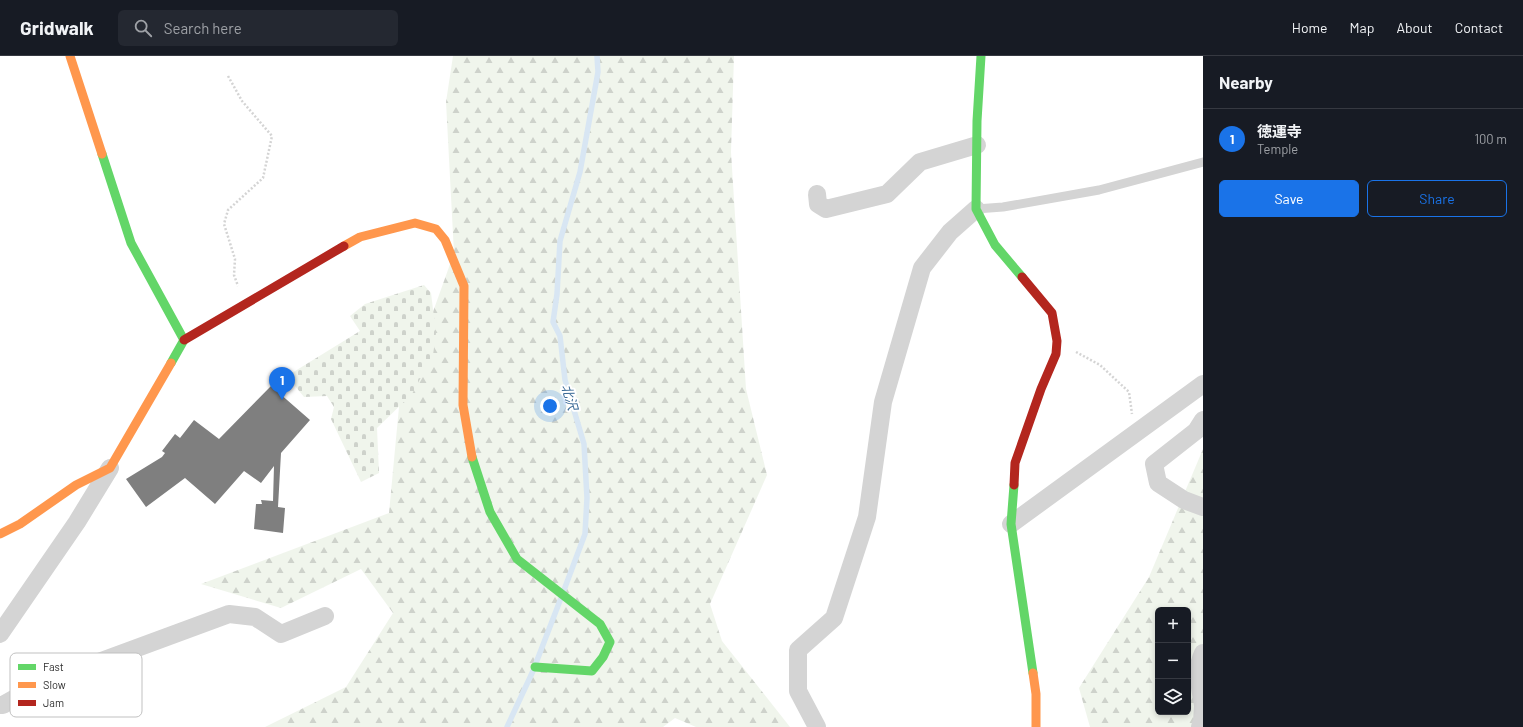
<!DOCTYPE html>
<html lang="en">
<head>
<meta charset="utf-8">
<style>
	:root { --surface:#171b24; --page:#242831; --text:#f1f3f6; --muted:#9ea1a6; --line:#363941; --accent:#1a73e8 }
	body { margin:0; font-family:Barlow,"Noto Sans JP",sans-serif; background:var(--page); color:var(--text) }
	.controls { position:absolute; right:12px; bottom:12px; display:grid; overflow:hidden; border-radius:6px; box-shadow:0 2px 6px #0003 }
	.controls button { width:36px; height:36px; display:grid; place-items:center; padding:0; border:0; border-bottom:1px solid var(--line); background:var(--surface); color:var(--text); font:20px sans-serif }
	.you { position:absolute; left:550px; top:350px; width:14px; height:14px; margin:-10px; border:3px solid #fff; border-radius:50%; background:#1a73e8; box-shadow:0 0 0 6px #1a73e833 }
	.badge { display:grid; place-items:center; width:26px; height:26px; border-radius:50%; background:var(--accent); color:#fff; font-size:13px; font-weight:700 }
	.pin { position:absolute; translate:-50% -33px; filter:drop-shadow(0 1px 2px #0008) }
	.pin::after { content:''; position:absolute; top:21px; width:14px; height:12px; background:inherit; clip-path:polygon(0 0,100% 0,50% 100%) }
	.list { margin:0; padding:0; list-style:none }
	h2 { display:flex; justify-content:space-between; align-items:center; height:52px; margin:0; padding:0 16px; font-size:17px }
	h2 small { font-size:13px; font-weight:400; color:var(--muted) }
	.list li { display:grid; grid-template-columns:26px 1fr auto; gap:12px; align-items:center; box-sizing:border-box; height:60px; padding:0 16px; border-top:1px solid var(--line) }
	.list b { display:block; font-size:15px; white-space:nowrap }
	.list p { margin:0; font-size:13px; white-space:nowrap; color:var(--muted) }
	.list em { font-size:13px; font-style:normal; color:var(--muted) }
	.actions { display:flex; gap:8px; padding:12px 16px }
	.actions a { flex:1; padding:9px 0; border:1px solid var(--accent); border-radius:6px; text-align:center; font-size:14px; color:var(--accent) }
	.actions .main { background:var(--accent); color:#fff }
	.icon { flex:none; width:22px; height:22px; fill:none; stroke:currentColor; stroke-width:2; stroke-linecap:round; stroke-linejoin:round }
	.map { position:relative; flex:none; width:1203px; height:671px; overflow:hidden }
	header { display:flex; align-items:center; gap:24px; box-sizing:border-box; height:56px; padding:0 20px; background:var(--surface); border-bottom:1px solid var(--line) }
	header strong { font-size:19px }
	nav { display:flex; gap:22px; margin-inline-start:auto; font-size:14px }
	.search { width:280px; height:36px; background:var(--page); display:flex; align-items:center; gap:10px; box-sizing:border-box; padding:0 14px; border-radius:6px; color:var(--muted); font-size:15px }
	main { display:flex }
	aside { flex:1; background:var(--surface) }
	.map>svg:first-child { display:block }
	.forest { fill:url(#forest-firs); fill-rule:evenodd }
	.cemetery { fill:url(#cemetery-stones) }
	.lines { fill:none; stroke-linecap:round; stroke-linejoin:round }
	.stream { stroke:#d8e6f3; stroke-width:5.5 }
	.building { fill:#7f7f7f }
	.path { stroke:#d4d4d4; stroke-width:2.5; stroke-dasharray:2 2; stroke-linecap:butt }
	.lane { stroke:#d4d4d4; stroke-width:9 }
	.street { stroke:#d4d4d4; stroke-width:18 }
	.fast { stroke:#63d668; stroke-width:9 }
	.slow { stroke:#ff974d; stroke-width:9 }
	.jam { stroke:#b3261e; stroke-width:9 }
	.labels { text-anchor:middle; dominant-baseline:central; stroke-width:4; stroke-linejoin:round; paint-order:stroke }
	.water-label { font-size:13px; font-style:italic; fill:#386895; stroke:#fff }
	.key { fill:#fff; stroke:#c1c1c1; stroke-width:1 }
	.key-label { font-size:11px; fill:#2f2f2f }
</style>
</head>
<body>
<header>
<strong>Gridwalk</strong>
<div class="search"><svg class="icon" aria-label="search" viewBox="0 0 24 24"><circle cx="10" cy="10" r="6"/><path d="M15 15l6 6"/></svg>Search here</div>
<nav><a>Home</a><a>Map</a><a>About</a><a>Contact</a></nav>
</header>
<main>
<div class="map">
<svg width="1203" height="671" viewBox="0 0 1203 671">
	<defs>
		<pattern id="forest-firs" width="22" height="20" patternUnits="userSpaceOnUse"><rect width="22" height="20" fill="#f0f5ec"/><path d="M5 1l3.5 6h-7zM16 11l3.5 6h-7z" fill="#ced2cb"/></pattern>
		<pattern id="cemetery-stones" width="16" height="16" patternUnits="userSpaceOnUse"><rect width="16" height="16" fill="#f0f5ec"/><path d="M2 7V4a2 2 0 0 1 4 0v3zM10 15v-3a2 2 0 0 1 4 0v3z" fill="#ced2cb"/></pattern>
	</defs>
	<rect width="100%" height="100%" fill="#fff"/>
	<g class="forest">
		<path d="M453,0H734L731,96L746,333L767,419L710,548L722,585L790,671H696L675,662L663,671H265L346,631L393,557L361,513L281,552L201,528L389,457L399,351L454,197L446,46Z"/>
		<path d="M1203,393V671H1090L1079,632L1149,521ZM1158,554H1188V656H1158Z"/>
	</g>
	<path class="cemetery" d="M424,229L431,237L436,277L433,299L412,338L377,372L379,417L361,426L331,363L334,351L327,340L304,341L287,320L360,275L350,260L365,248Z"/>
	<g class="lines">
		<g class="stream">
			<path d="M564,534L585,478L587,442L584,388L565,324L560,280L553,266L557,238L560,185L580,116L598,16L597,0"/>
			<path d="M536,607L561,542"/>
			<path d="M507,671L533,615"/>
		</g>
	</g>
	<path class="building" d="M271,330L310,364L281,397L278,451L285,452L283,477L254,473L256,448H262L261,444L273,445L274,410L261,427L244,415L215,448L185,422L146,451L126,423L162,401L165,397L162,395L175,378L180,382L194,364L219,383Z"/>
	<g class="lines">
		<g class="path">
			<path d="M228,20L242,45L272,80L263,122L228,154L224,168L235,203L234,219L238,230"/>
			<path d="M1076,296L1100,309L1129,336L1132,358"/>
		</g>
		<path class="lane" d="M976,153L1003,151L1099,134L1203,106"/>
		<g class="street">
			<path d="M817,138L818,148L826,153L887,138L920,106L977,89"/>
			<path d="M1203,364L1196,375L1154,408L1158,427L1184,444L1203,451"/>
			<path d="M1011,468L1203,328"/>
			<path d="M0,578L77,466L110,412"/>
			<path d="M1203,597C1195,614 1200,631 1203,649"/>
			<path d="M0,649H3L42,627L229,558L255,561L281,578L325,560"/>
			<path d="M817,671L798,635V594L834,562L867,461L883,346L922,212L950,176L976,153"/>
			<path d="M1200,671L1202,665L1203,651"/>
		</g>
		<g class="fast">
			<path d="M981,0L977,65L976,153L995,189L1022,221"/>
			<path d="M102,98L131,187L184,284L171,307"/>
			<path d="M472,401L490,456L517,503L600,568L610,586L603,601L592,615L535,611"/>
			<path d="M1014,429L1011,468L1033,617"/>
		</g>
		<g class="slow">
			<path d="M70,0L102,98"/>
			<path d="M344,190L360,181L415,167L436,173L445,184L464,230L463,349L472,401"/>
			<path d="M0,478L20,468L76,429L110,412L171,307"/>
			<path d="M1033,617L1036,638V671"/>
		</g>
		<g class="jam">
			<path d="M184,284L344,190"/>
			<path d="M1014,429L1015,407L1041,333L1056,298L1057,285L1052,257L1022,221"/>
		</g>
	</g>
	<g class="labels">
		<g class="water-label">
			<text transform="translate(570 341) rotate(74)">北沢</text>
		</g>
	</g>
	<rect x="10" y="597" width="132" height="64" rx="6" class="key"/>
	<rect x="18" y="608" width="18" height="6" fill="#63d668"/>
	<rect x="18" y="626" width="18" height="6" fill="#ff974d"/>
	<rect x="18" y="644" width="18" height="6" fill="#b3261e"/>
	<g class="key-label">
		<text x="43" y="615">Fast</text>
		<text x="43" y="633">Slow</text>
		<text x="43" y="651">Jam</text>
	</g>
</svg>
<div class="controls">
<button>+</button>
<button>−</button>
<button><svg class="icon" aria-label="layers" viewBox="0 0 24 24"><path d="M12 4l9 5-9 5-9-5zM3 14l9 5 9-5"/></svg></button>
</div>
<div class="you"></div>
<div class="pin badge" style="left:282px;top:344px">1</div>
</div>
<aside>
<h2>Nearby<small></small></h2>
<ul class="list">
<li><span class="badge">1</span><div><b>徳運寺</b><p>Temple</p></div><em>100 m</em></li>
</ul>
<div class="actions"><a class="main">Save</a><a>Share</a></div>
</aside>
</main>
</body>
</html>
